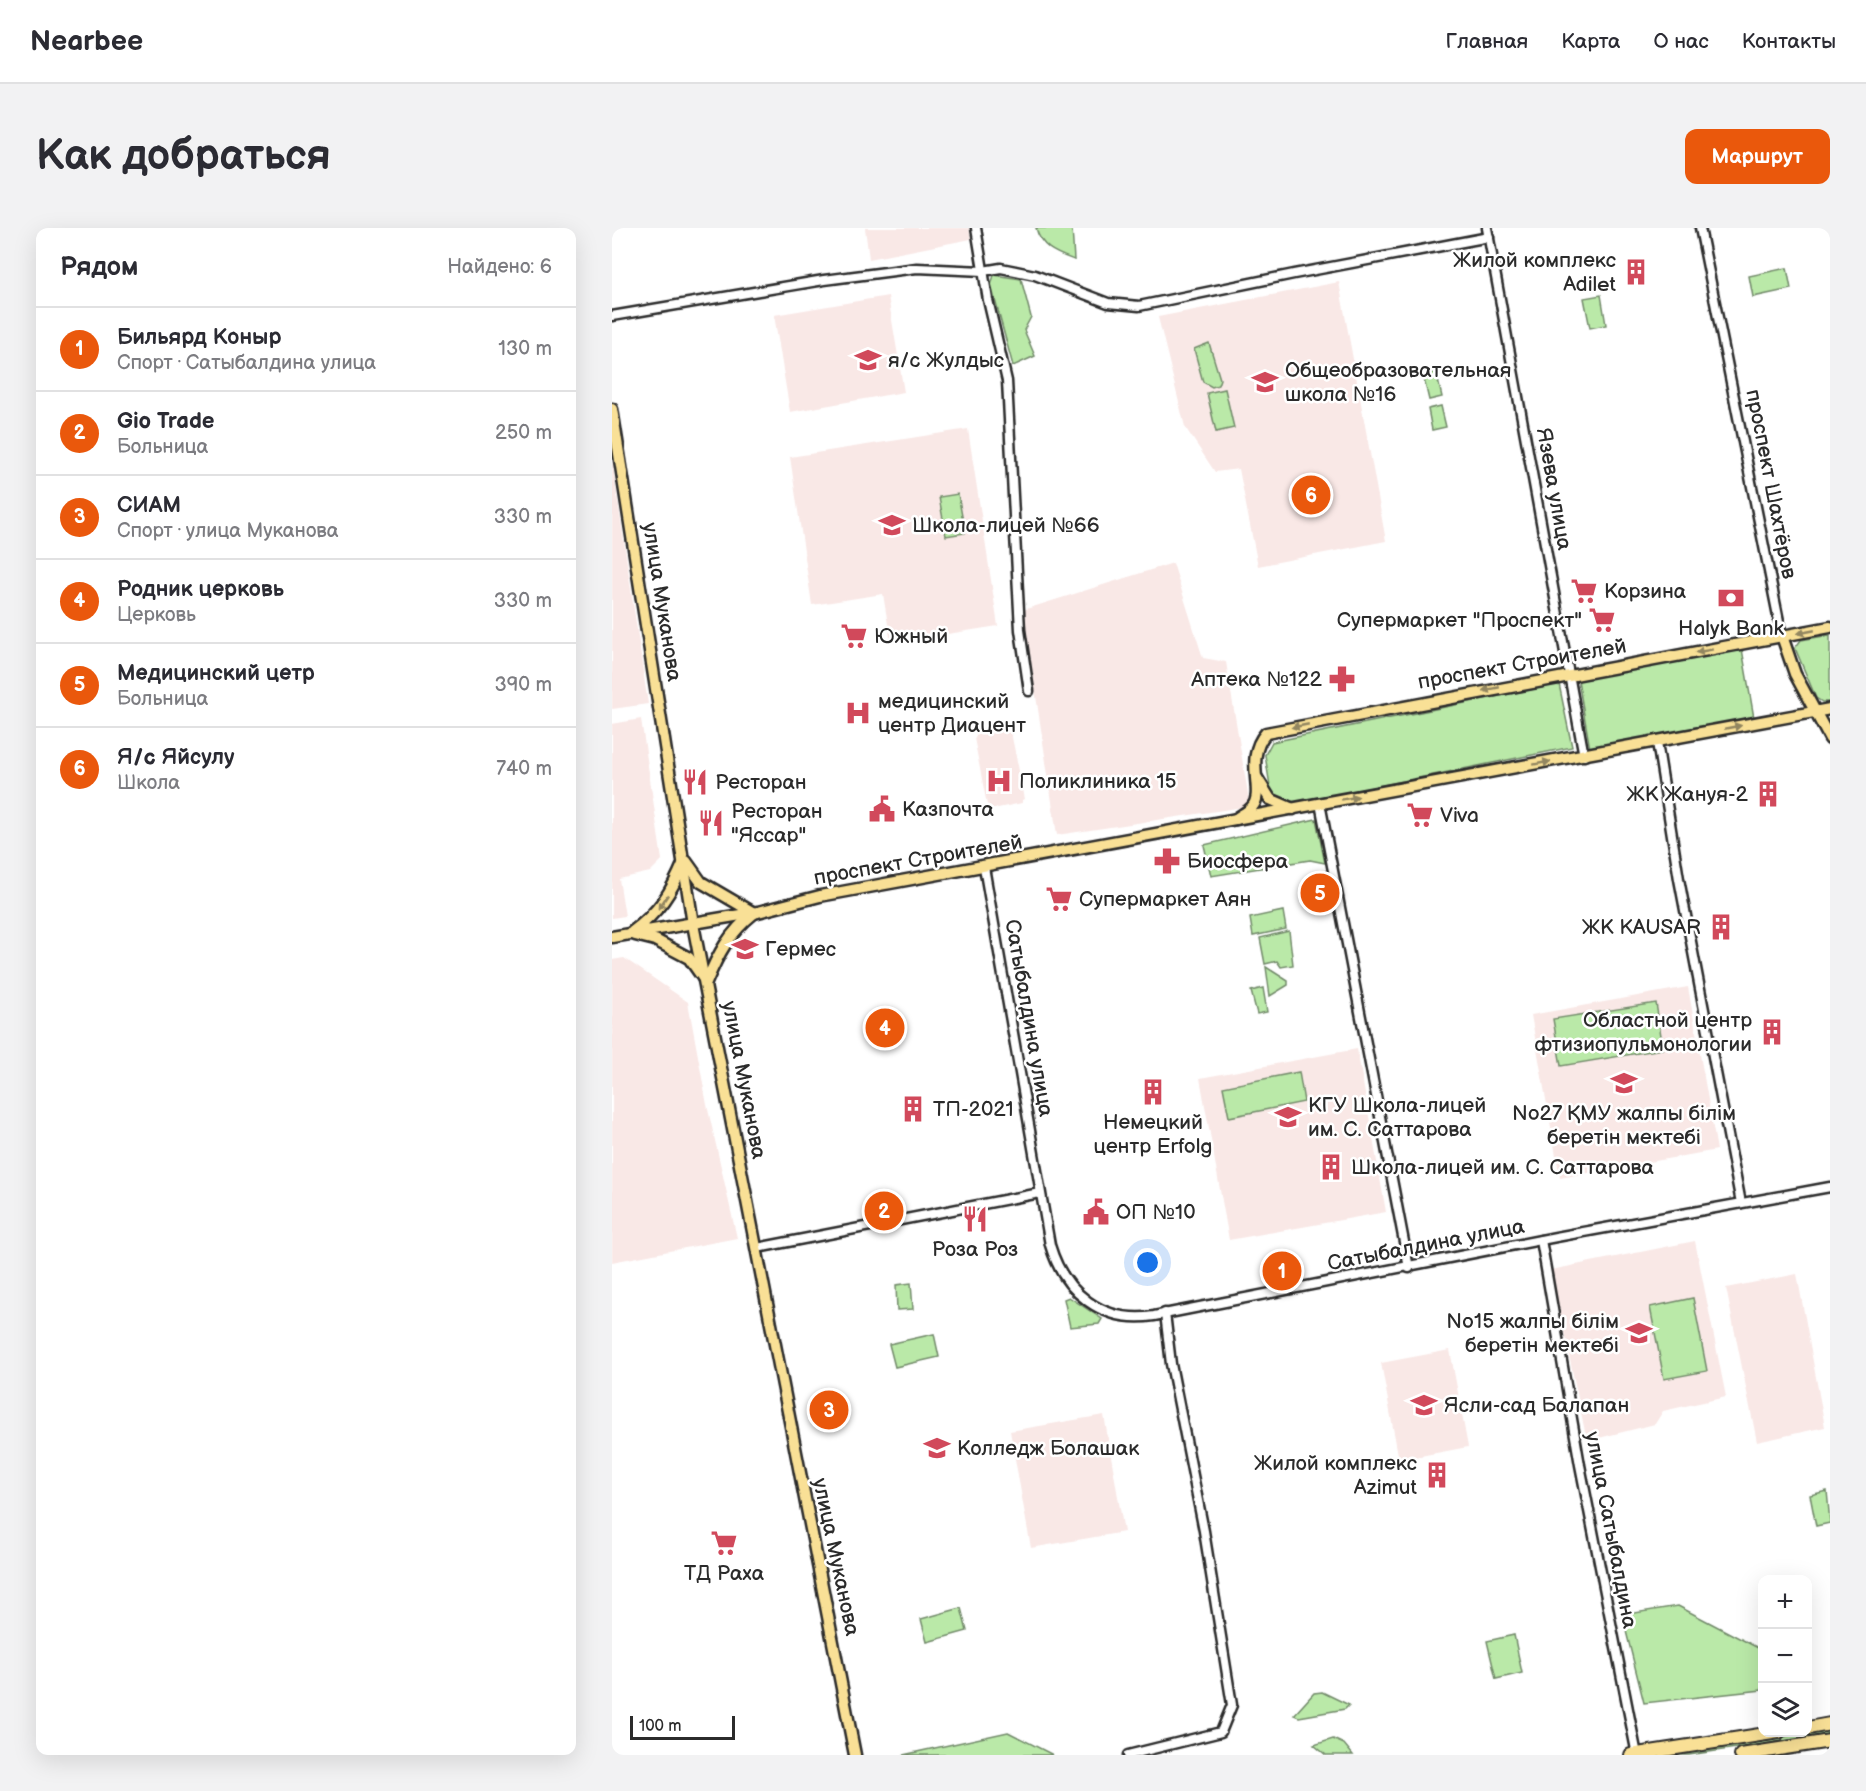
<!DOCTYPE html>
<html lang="ru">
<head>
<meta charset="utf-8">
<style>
	:root { --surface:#fff; --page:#f2f2f3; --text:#2b2b33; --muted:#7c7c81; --line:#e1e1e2; --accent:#ea580c }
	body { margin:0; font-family:"Balsamiq Sans",sans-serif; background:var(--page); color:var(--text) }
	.controls { position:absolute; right:18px; bottom:18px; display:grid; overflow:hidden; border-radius:12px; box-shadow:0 6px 24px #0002 }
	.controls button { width:54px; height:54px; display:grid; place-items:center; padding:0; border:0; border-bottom:2px solid var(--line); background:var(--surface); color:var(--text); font:30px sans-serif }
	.scale { position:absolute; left:18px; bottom:15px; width:105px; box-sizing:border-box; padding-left:6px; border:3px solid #2b2b2b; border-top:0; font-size:16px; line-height:21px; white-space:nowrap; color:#2b2b2b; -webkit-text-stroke:4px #fff; paint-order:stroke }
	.you { position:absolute; left:536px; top:1035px; width:21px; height:21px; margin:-15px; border:4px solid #fff; border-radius:50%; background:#1a73e8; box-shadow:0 0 0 9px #1a73e833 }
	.badge { display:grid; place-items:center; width:39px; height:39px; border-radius:50%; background:var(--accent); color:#fff; font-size:20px; font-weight:700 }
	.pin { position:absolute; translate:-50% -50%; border:3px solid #fff; box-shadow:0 2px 6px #0006 }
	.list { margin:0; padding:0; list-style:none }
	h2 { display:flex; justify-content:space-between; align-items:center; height:78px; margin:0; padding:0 24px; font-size:26px }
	h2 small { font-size:20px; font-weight:400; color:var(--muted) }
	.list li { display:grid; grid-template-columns:39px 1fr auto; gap:18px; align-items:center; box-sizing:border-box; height:84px; padding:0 24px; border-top:2px solid var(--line) }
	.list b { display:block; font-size:22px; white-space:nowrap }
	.list p { margin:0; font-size:20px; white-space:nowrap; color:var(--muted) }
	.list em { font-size:20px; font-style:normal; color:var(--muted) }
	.icon { flex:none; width:33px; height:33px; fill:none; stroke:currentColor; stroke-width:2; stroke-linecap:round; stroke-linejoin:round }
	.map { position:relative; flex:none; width:1218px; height:1527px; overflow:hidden; border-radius:12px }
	header { display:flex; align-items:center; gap:36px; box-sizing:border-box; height:84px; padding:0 30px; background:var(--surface); border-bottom:2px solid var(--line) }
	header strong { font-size:28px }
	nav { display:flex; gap:33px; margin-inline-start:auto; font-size:21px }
	.intro { display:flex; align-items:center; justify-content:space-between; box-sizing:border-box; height:144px; padding:0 36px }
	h1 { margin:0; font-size:42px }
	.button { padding:15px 27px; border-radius:12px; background:var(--accent); color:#fff; font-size:21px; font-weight:700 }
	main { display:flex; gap:36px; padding:0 36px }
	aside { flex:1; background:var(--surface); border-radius:12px; box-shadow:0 6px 24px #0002 }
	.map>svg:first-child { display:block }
	.built { fill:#f9e8e6 }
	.green { fill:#bae9a8; stroke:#728a6a; stroke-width:1.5 }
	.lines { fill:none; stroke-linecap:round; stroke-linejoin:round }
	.minor-casing { stroke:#2b2b2b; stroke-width:13 }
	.major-casing { stroke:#2b2b2b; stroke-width:15 }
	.highway-casing { stroke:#2b2b2b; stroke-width:16 }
	.minor { stroke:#fff; stroke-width:8 }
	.major { stroke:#f9e096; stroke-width:10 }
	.highway { stroke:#f9e096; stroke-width:12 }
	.oneway { fill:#928660 }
	.labels { text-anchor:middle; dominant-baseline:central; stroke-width:5; stroke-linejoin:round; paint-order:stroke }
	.poi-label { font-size:21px; fill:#2b2b2b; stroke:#fff; text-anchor:start }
	.street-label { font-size:21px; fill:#2b2b2b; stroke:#fff }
</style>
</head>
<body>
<header>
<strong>Nearbee</strong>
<nav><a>Главная</a><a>Карта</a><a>О нас</a><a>Контакты</a></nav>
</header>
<div class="intro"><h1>Как добраться</h1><a class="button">Маршрут</a></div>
<main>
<aside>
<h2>Рядом<small>Найдено: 6</small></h2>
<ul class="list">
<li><span class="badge">1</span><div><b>Бильярд Коныр</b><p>Спорт · Сатыбалдина улица</p></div><em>130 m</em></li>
<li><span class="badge">2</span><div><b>Gio Trade</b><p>Больница</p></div><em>250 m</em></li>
<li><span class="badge">3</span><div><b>СИАМ</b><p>Спорт · улица Муканова</p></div><em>330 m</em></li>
<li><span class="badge">4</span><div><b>Родник церковь</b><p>Церковь</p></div><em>330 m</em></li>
<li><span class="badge">5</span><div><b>Медицинский цетр</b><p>Больница</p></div><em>390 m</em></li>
<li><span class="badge">6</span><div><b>Я/c Яйсулу</b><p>Школа</p></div><em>740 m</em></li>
</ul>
</aside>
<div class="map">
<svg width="1218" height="1527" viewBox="0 0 1218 1527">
	<rect width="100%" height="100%" fill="#fff"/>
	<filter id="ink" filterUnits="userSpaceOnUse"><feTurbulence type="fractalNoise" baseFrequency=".0167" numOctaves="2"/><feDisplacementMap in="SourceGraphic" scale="12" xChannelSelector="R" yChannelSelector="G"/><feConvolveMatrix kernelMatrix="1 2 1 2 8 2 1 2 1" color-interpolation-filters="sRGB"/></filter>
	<g filter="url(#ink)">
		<g class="built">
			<path d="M253,0H357L359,11L257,31Z"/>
			<path d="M727,54L774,313L646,338L627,241L603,244L573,199L546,89Z"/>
			<path d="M276,68L292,164L178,184L162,87Z"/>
			<path d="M356,201L386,398L279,415L271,366L200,377L178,229Z"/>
			<path d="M0,232L36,476L0,481Z"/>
			<path d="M561,335L591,430L614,434L638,578L445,607L411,382Z"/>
			<path d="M29,491L50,632L38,644L7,651L13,688L0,690V496Z"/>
			<path d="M389,497L390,502L398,500L413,571L410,572V575L376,582L362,510L364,509L363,502Z"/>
			<path d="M12,730L76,774L95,877L125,1010L0,1034V732Z"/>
			<path d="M1076,759L1105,922L948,950L919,787Z"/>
			<path d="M745,821L774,984L617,1012L588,850Z"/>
			<path d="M1083,1013L1114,1169L1051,1183L1043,1196L975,1213L939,1042Z"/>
			<path d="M1185,1046L1213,1199L1145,1214L1114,1060Z"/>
			<path d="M838,1122L856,1219L787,1232L769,1135Z"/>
			<path d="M492,1187L512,1304L419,1320L398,1203Z"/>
		</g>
		<g class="green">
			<path d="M424,0H460L462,32C444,25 429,20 424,0Z"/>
			<path d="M1175,40L1179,61L1141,69L1137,48Z"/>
			<path d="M382,47L409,51L419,89L412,102L423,128L401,138L379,57Z"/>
			<path d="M989,67L994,97L978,100L972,70Z"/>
			<path d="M597,115L608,151L606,157L600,159L591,154L582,121Z"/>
			<path d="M824,144L830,169L817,172L811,147Z"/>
			<path d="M613,161L622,200L604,204L595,165Z"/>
			<path d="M829,178L834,199L820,202L816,181Z"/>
			<path d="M346,266L353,305L334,308L327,269Z"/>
			<path d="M1218,407V474H1210L1204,470L1183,420L1189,412Z"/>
			<path d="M1130,421L1142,490L978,521L966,452Z"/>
			<path d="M947,456L960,519L682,575L668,573L659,564L653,527L660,514Z"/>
			<path d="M704,591L713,635L698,632L599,648L592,617Z"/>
			<path d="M671,683L674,701L641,708L638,690Z"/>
			<path d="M677,703L681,737L669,739L665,733L653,736L648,710Z"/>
			<path d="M654,739L676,753V757L658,768Z"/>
			<path d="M651,760L655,784L645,786L639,763Z"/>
			<path d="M1044,775L1051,821L949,838L941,791Z"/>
			<path d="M687,844L692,874L617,889L611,859Z"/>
			<path d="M299,1055L301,1081L285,1082L284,1057Z"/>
			<path d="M457,1069L490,1091L487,1096L458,1099L452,1071Z"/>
			<path d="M1081,1070L1095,1143L1052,1151L1038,1079Z"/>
			<path d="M322,1106L327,1129L283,1139L277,1116Z"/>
			<path d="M1215,1263L1218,1295L1204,1298L1198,1267Z"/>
			<path d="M1066,1378L1150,1422V1462L1032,1475L1010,1387Z"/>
			<path d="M349,1380L355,1403L315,1414L309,1391Z"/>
			<path d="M902,1407L910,1445L884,1451L875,1413Z"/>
			<path d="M710,1464L737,1477L733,1481L687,1489L682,1487L702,1465Z"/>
			<path d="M1218,1502V1506L1077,1527H1051Z"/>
			<path d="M396,1504L441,1527H291Z"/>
			<path d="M721,1511L732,1516L741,1527H714L702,1517Z"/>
		</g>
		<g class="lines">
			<g class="minor-casing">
				<g id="minor">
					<path d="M364,0L376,72L395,153L408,402L417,463"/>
					<path d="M875,0L972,528"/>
					<path d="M1088,0L1170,408"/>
					<path d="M0,88L212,52L305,40L371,43L389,40L423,47L496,75L527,78L682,46L877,9"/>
					<path d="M1045,514L1067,651L1129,975"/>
					<path d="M708,575L797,1040"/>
					<path d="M372,639L438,1017C452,1065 491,1096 542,1088L944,1009L1218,959"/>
					<path d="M929,1012L968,1237L1025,1527"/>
					<path d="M145,1020L428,965"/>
					<path d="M516,1527L609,1504L620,1477L592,1303L559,1136L553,1085"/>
				</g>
			</g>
			<g class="major-casing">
				<g id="major">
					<path d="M0,181L81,696L243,1527"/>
					<path d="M1170,408L1183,446L1218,511"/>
					<path d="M645,550L658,571L681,581"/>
					<path d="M624,591C629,587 636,584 640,579C654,564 631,531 654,505L1218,399"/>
					<path d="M74,633L89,654L142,685"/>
					<path d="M20,704C47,684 59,665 72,634"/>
					<path d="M23,707L43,712L77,730L91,750"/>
					<path d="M0,709L146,684L208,668L1218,481"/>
					<path d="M94,755C106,726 117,705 142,685"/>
				</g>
			</g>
			<g class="highway-casing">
				<g id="highway">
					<path d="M1196,1500L1218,1496"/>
					<path d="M1019,1527L1167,1504"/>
					<path d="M1129,1527L1218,1513"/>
				</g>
			</g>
			<use href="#minor" class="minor"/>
			<use href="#major" class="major"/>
			<use href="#highway" class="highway"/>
		</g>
		<defs><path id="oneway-solid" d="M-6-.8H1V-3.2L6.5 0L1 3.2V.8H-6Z" transform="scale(1.5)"/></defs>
		<g class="oneway">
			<use href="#oneway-solid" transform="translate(1194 404) rotate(169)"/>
			<use href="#oneway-solid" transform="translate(1092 423) rotate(170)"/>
			<use href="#oneway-solid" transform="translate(879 461) rotate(169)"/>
			<use href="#oneway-solid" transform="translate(688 498) rotate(169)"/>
			<use href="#oneway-solid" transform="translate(1121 499) rotate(-11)"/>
			<use href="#oneway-solid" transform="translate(930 535) rotate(-10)"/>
			<use href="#oneway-solid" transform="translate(738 570) rotate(-10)"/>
			<use href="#oneway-solid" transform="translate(51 674) rotate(124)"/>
		</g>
	</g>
	<defs>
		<g id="building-bare" transform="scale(2.07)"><path d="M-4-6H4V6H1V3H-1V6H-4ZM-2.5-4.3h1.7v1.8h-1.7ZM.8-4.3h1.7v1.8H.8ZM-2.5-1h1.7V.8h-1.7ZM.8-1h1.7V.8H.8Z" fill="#d1495b" stroke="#fff" stroke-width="2.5" paint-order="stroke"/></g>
		<g id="school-bare" transform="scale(2.07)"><path d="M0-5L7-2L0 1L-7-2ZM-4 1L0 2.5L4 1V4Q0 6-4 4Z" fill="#d1495b" stroke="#fff" stroke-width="2.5" paint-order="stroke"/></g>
		<g id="supermarket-bare" transform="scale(2.07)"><path d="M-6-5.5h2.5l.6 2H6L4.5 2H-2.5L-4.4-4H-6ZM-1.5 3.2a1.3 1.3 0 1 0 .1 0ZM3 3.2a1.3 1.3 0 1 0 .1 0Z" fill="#d1495b" stroke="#fff" stroke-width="2.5" paint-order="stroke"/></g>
		<g id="bank-bare" transform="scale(2.07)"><path d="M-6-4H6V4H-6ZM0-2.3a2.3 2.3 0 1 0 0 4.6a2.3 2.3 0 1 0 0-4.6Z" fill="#d1495b" stroke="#fff" stroke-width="2.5" paint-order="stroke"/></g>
		<g id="pharmacy-bare" transform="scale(2.07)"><path d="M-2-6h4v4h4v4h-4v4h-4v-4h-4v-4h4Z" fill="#d1495b" stroke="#fff" stroke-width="2.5" paint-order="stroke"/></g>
		<g id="hospital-bare" transform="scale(2.07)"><path d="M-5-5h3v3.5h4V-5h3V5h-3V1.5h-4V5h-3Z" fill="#d1495b" stroke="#fff" stroke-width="2.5" paint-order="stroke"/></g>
		<g id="restaurant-bare" transform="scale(2.07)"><path d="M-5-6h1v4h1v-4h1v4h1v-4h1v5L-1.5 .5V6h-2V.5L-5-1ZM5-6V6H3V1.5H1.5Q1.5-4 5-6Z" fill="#d1495b" stroke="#fff" stroke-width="2.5" paint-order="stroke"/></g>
		<g id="civic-bare" transform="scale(2.07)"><path d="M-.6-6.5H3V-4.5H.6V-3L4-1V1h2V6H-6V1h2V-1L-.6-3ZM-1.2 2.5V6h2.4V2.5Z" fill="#d1495b" stroke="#fff" stroke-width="2.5" paint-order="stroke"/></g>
		<g id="university-bare" transform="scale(2.07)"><path d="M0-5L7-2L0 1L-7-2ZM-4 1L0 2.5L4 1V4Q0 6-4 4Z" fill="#d1495b" stroke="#fff" stroke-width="2.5" paint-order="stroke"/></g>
	</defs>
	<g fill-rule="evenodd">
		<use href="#building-bare" x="1024" y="44"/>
		<use href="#school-bare" x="256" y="132"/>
		<use href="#school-bare" x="653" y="154"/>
		<use href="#school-bare" x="280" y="297"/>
		<use href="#supermarket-bare" x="972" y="363"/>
		<use href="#bank-bare" x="1119" y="370"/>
		<use href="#supermarket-bare" x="990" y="392"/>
		<use href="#supermarket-bare" x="242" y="408"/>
		<use href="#pharmacy-bare" x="730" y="451"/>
		<use href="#hospital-bare" x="246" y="485"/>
		<use href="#hospital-bare" x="387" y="553"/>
		<use href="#restaurant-bare" x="83" y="554"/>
		<use href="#building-bare" x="1156" y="566"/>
		<use href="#civic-bare" x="270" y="581"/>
		<use href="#supermarket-bare" x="808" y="587"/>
		<use href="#restaurant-bare" x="99" y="595"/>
		<use href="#pharmacy-bare" x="555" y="633"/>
		<use href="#supermarket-bare" x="447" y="671"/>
		<use href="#building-bare" x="1109" y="699"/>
		<use href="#school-bare" x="133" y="721"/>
		<use href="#building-bare" x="1160" y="804"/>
		<use href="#school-bare" x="1012" y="855"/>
		<use href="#building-bare" x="541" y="864"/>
		<use href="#building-bare" x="301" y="881"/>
		<use href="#school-bare" x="676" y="889"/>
		<use href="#building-bare" x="719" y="939"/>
		<use href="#civic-bare" x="484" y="984"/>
		<use href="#restaurant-bare" x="363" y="991"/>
		<use href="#school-bare" x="1027" y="1105"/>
		<use href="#school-bare" x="812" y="1177"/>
		<use href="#university-bare" x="325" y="1220"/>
		<use href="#building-bare" x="825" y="1247"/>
		<use href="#supermarket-bare" x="112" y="1315"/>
	</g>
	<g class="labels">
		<g class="poi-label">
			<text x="1004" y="32" text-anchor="end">Жилой комплекс<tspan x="1004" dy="24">Adilet</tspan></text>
			<text x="276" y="132">я/c Жулдыс</text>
			<text x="673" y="142">Общеобразовательная<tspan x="673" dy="24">школа №16</tspan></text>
			<text x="300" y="297">Школа-лицей №66</text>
			<text x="992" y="363">Корзина</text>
			<text x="970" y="392" text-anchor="end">Супермаркет "Проспект"</text>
			<text x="1119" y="400" text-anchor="middle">Halyk Bank</text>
			<text x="262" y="408">Южный</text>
			<text x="710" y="451" text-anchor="end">Аптека №122</text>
			<text x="266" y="473">медицинский<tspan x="266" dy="24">центр Диацент</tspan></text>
			<text x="407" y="553">Поликлиника 15</text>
			<text x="103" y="554">Ресторан</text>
			<text x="1136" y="566" text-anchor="end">ЖК Жануя-2</text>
			<text x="290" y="581">Казпочта</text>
			<text x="119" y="583">Ресторан<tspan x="119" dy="24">"Яссар"</tspan></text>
			<text x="828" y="587">Viva</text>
			<text x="575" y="633">Биосфера</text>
			<text x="467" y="671">Супермаркет Аян</text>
			<text x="1089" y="699" text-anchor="end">ЖК KAUSAR</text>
			<text x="153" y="721">Гермес</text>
			<text x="1140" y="792" text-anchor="end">Областной центр<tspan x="1140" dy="24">фтизиопульмонологии</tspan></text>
			<text x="696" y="877">КГУ Школа-лицей<tspan x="696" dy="24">им. С. Саттарова</tspan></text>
			<text x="321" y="881">ТП-2021</text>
			<text x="1012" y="885" text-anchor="middle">No27 ҚМУ жалпы білім<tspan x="1012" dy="24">беретін мектебі</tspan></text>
			<text x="541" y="894" text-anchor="middle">Немецкий<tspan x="541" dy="24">центр Erfolg</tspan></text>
			<text x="739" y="939">Школа-лицей им. С. Саттарова</text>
			<text x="504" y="984">ОП №10</text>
			<text x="363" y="1021" text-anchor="middle">Роза Роз</text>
			<text x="1007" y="1093" text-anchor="end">No15 жалпы білім<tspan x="1007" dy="24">беретін мектебі</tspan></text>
			<text x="832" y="1177">Ясли-сад Балапан</text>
			<text x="345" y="1220">Колледж Болашак</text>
			<text x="805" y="1235" text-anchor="end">Жилой комплекс<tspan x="805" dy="24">Azimut</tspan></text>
			<text x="112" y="1345" text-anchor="middle">ТД Раха</text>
		</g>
		<g class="street-label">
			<text transform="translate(1159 256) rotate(79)">проспект Шахтёров</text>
			<text transform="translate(942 261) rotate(80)">Язева улица</text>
			<text transform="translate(50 374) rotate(81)">улица Муканова</text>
			<text transform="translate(910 436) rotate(-10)">проспект Строителей</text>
			<text transform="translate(306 632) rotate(-10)">проспект Строителей</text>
			<text transform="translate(417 790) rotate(80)">Сатыбалдина улица</text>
			<text transform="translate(132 852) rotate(79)">улица Муканова</text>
			<text transform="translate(814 1017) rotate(-11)">Сатыбалдина улица</text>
			<text transform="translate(999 1302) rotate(79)">улица Сатыбалдина</text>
			<text transform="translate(224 1329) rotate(78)">улица Муканова</text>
		</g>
	</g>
</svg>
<div class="controls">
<button>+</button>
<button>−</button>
<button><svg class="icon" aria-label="layers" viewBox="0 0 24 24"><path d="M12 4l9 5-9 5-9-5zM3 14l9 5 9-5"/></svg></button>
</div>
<div class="scale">100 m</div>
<div class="you"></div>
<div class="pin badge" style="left:670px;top:1043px">1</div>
<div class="pin badge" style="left:272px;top:983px">2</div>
<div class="pin badge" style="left:217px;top:1182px">3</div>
<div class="pin badge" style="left:273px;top:800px">4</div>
<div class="pin badge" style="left:708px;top:665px">5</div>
<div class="pin badge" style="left:699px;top:267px">6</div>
</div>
</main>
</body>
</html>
